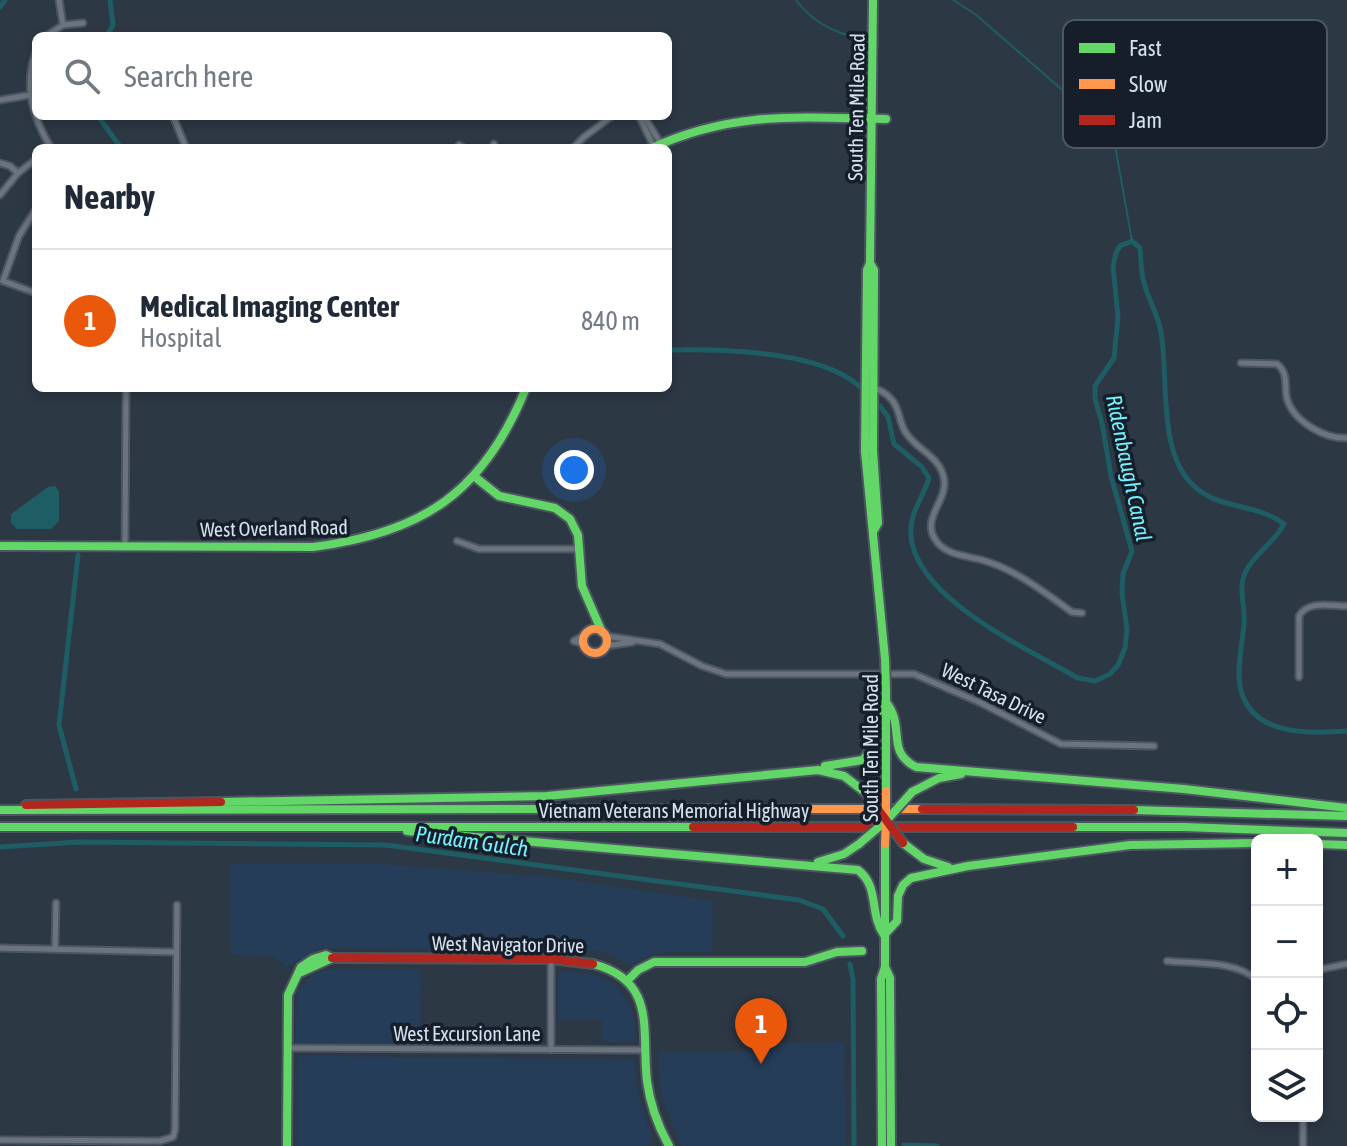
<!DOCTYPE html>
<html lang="en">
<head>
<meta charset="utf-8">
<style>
	:root { --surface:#fff; --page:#f6f6f7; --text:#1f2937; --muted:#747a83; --line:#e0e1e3; --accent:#ea580c }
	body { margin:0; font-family:"Asap Condensed",sans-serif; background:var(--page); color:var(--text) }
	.controls { position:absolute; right:24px; bottom:24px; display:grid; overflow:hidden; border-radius:12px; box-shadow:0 4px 12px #0003 }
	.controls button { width:72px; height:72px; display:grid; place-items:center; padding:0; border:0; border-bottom:2px solid var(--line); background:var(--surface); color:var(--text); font:40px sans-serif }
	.you { position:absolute; left:574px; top:470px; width:28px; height:28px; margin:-20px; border:6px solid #fff; border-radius:50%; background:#1a73e8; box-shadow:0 0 0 12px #1a73e833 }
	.badge { display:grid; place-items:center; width:52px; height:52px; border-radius:50%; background:var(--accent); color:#fff; font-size:26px; font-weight:700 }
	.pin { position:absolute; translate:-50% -66px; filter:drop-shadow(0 2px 4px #0008) }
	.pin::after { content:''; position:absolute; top:42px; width:28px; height:24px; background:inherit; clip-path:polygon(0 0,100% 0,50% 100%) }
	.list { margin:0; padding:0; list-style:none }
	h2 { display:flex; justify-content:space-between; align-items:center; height:104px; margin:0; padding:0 32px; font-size:34px }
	h2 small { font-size:26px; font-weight:400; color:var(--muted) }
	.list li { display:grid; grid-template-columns:52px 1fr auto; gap:24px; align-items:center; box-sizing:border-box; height:144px; padding:0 32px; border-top:2px solid var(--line) }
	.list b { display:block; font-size:30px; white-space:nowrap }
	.list p { margin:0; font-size:26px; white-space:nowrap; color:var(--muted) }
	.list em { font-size:26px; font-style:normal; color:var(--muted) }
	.icon { flex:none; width:44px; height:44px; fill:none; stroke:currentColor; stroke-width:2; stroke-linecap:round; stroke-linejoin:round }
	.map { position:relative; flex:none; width:1347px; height:1146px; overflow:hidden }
	.search { position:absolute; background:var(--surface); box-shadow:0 4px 12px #0003; left:32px; top:32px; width:640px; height:88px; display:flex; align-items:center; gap:20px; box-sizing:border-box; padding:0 28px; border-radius:12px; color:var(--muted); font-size:30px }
	.panel { position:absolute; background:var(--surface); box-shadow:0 4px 12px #0003; left:32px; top:144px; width:640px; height:248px; border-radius:12px }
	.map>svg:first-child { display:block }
	.built { fill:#253d58 }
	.water { fill:#1f5d65 }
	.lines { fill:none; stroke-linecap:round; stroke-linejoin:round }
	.stream { stroke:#1f5d65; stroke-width:2 }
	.canal { stroke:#1f5d65; stroke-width:5 }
	.street-casing { stroke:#4c5661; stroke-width:9 }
	.fast-casing { stroke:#4c5661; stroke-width:12 }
	.slow-casing { stroke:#4c5661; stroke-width:12 }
	.jam-casing { stroke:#4c5661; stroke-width:12 }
	.street { stroke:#6b747e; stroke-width:5 }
	.fast { stroke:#63d668; stroke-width:8 }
	.slow { stroke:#ff974d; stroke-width:8 }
	.jam { stroke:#b3261e; stroke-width:8 }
	.fast-bridge-casing { stroke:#4c5661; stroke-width:12; stroke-linecap:butt }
	.slow-bridge-casing { stroke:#4c5661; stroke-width:12; stroke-linecap:butt }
	.jam-bridge-casing { stroke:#4c5661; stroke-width:12; stroke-linecap:butt }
	.fast-bridge { stroke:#63d668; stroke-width:8 }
	.slow-bridge { stroke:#ff974d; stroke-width:8 }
	.jam-bridge { stroke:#b3261e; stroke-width:8 }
	.labels { text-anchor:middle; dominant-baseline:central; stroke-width:7; stroke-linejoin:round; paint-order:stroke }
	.street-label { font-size:20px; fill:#d4e1f0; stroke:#151e29 }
	.water-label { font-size:22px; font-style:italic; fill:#74f1fe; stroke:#151e29 }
	.key { fill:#151e29; stroke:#4e5865; stroke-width:2 }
	.key-label { font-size:22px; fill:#d4e1f0 }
</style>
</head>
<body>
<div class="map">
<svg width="1347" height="1146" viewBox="0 0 1347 1146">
	<rect width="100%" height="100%" fill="#2d3845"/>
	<g class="built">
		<path d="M230,864H382L552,877L713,901L712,952H667L650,955L630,965L602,951L321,948L286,967L273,956L231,955Z"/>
		<path d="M331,969H421L420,1045L296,1044L297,992L312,975Z"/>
		<path d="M560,971L594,974L613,983L630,1005L635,1024V1041L602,1042V1020H558V973Z"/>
		<path d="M844,1042L846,1146H683L677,1137L661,1093L657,1051H757L765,1043Z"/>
		<path d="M298,1056L634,1059L638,1093L653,1142L648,1146H298Z"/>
	</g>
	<path class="water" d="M55,486L59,491V521L51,529H17L11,523V514L48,487Z"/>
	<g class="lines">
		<g class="stream">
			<path d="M796,0C813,23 835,33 862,39"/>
			<path d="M953,0L975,14L1113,134L1132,241"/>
		</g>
		<g class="canal">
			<path d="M0,7L5,0"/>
			<path d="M107,36L113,25L110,0"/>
			<path d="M98,116L121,148"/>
			<path d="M668,350C721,349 819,350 859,386"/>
			<path d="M880,406L888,417L894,444L922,467L929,478C923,499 909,512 911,536C916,599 1028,649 1078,678L1095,681L1110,674L1118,665L1125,648L1127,629L1122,593L1123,574L1132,551L1111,476L1102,423L1095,399V386L1114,358L1118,317L1113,266L1116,253L1120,246L1132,241L1140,248C1141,258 1141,269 1143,279C1147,297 1158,314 1161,332C1169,378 1157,453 1194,486C1219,510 1257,503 1284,524C1275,542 1255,553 1246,571C1237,587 1246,608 1244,625C1242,645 1237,666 1240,686C1249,736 1309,734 1347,731"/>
			<path d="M76,789L59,725L78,555"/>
			<path d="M0,847L79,842L386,845L799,900L823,909L843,936"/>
			<path d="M850,964L853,979L854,1146"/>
			<path d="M904,1145L937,1146"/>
		</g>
		<g class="street-casing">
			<g id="street">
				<path d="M59,0L63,25"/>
				<path d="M46,36L63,25L83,23"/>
				<path d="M36,51C23,86 33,118 51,148"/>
				<path d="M0,100L30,95"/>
				<path d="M173,116L186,148"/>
				<path d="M639,116L654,147"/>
				<path d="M644,116L661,144"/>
				<path d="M459,145L464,148"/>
				<path d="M492,148L494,144"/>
				<path d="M573,148L584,137L612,116"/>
				<path d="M0,163L10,166L18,173"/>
				<path d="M0,195L18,173L36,159"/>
				<path d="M3,281L19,236L36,209"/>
				<path d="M3,281L36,293"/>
				<path d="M1241,363L1277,364C1289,373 1284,386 1287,399C1294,422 1325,439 1347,438"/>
				<path d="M866,385C876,389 885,391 892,400C900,409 899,423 906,433C918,451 940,456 944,479C948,502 919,519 937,542C947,555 967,556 982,560C1015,569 1044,592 1072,612L1082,613"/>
				<path d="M457,541L479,549H581"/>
				<path d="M125,546L126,388"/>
				<path d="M606,636L660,644L702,666L726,674H914L979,702L1061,744L1154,746"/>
				<path d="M574,641L586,634"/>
				<path d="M574,641L583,644"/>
				<path d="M606,646L633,642"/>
				<path d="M1299,677V616C1308,600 1331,606 1347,606"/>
				<path d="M0,948L175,952"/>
				<path d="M55,949L56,903"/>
				<path d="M1167,961C1194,964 1236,960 1257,980"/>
				<path d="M1317,970L1347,964"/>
				<path d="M287,1048L646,1050"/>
				<path d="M551,1050V959"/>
				<path d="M1303,1116V1146"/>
				<path d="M0,1140L160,1141L173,1137L175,1130L177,905"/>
			</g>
		</g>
		<g class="fast-casing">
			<g id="fast">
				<path d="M873,0L870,263L874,270L873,451L878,523L874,530"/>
				<path d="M652,148C733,111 800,117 886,119"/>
				<path d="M870,263L867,270L865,451L885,659"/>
				<path d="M475,477L499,496L555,508L570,519L578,535L582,586L602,632"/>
				<path d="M0,546L313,547C423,533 484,492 526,388"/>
				<path d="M886,690V791"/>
				<path d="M825,766L863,760L873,746L874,717L886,702C906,728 885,751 916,767L1184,789L1347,808"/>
				<path d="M912,792L939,778L961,774"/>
				<path d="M221,802L547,796L818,770L844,776L866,793"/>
				<path d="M0,810L545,809"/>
				<path d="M1134,810L1347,816"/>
				<path d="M0,827H693"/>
				<path d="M1073,827H1184L1347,833"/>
				<path d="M407,831L858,870C880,887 869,914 884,935L897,921L898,896L903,885L911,878L968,866L1130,845L1257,843"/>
				<path d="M903,843L924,859L948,867"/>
				<path d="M1317,844L1347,845"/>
				<path d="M818,862L844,854L859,844"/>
				<path d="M593,964C658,981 641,1031 647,1081C650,1104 658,1126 669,1146"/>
				<path d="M885,967L890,978L891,1146"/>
				<path d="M627,981L638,970L654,962H805L837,952L862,951"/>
				<path d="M287,1146L288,995L301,967L313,959L326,955L332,958L299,973"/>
				<path d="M882,1146L881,979L885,967V844"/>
			</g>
		</g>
		<g class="slow-casing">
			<g id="slow">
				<circle cx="595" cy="641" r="12"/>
				<path d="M545,809H922"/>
			</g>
		</g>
		<g class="jam-casing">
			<g id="jam">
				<path d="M26,805L221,802"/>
				<path d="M922,809L1134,810"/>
				<path d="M693,827H1073"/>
				<path d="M332,958L551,959L593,964"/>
			</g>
		</g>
		<use href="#street" class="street"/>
		<use href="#fast" class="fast"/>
		<use href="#slow" class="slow"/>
		<use href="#jam" class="jam"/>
		<g class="fast-bridge-casing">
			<g id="fast-bridge">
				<path d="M885,659L886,690"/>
				<path d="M859,844L886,821L912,792"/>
			</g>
		</g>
		<g class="slow-bridge-casing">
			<g id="slow-bridge">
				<path d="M886,791V821"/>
				<path d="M885,844L886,821"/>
			</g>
		</g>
		<g class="jam-bridge-casing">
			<path id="jam-bridge" d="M866,793L903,843"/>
		</g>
		<use href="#fast-bridge" class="fast-bridge"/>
		<use href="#slow-bridge" class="slow-bridge"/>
		<use href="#jam-bridge" class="jam-bridge"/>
	</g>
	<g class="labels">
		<g class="street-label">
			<text transform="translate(856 107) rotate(-89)">South Ten Mile Road</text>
			<text transform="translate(274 528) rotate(-1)">West Overland Road</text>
			<text transform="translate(994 693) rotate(26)">West Tasa Drive</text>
			<text transform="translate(870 748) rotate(-90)">South Ten Mile Road</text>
			<text x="674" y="810">Vietnam Veterans Memorial Highway</text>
			<text transform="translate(508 944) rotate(1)">West Navigator Drive</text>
			<text x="467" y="1033">West Excursion Lane</text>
		</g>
		<g class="water-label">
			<text transform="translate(1129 468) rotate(78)">Ridenbaugh Canal</text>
			<text transform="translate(472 841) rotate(8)">Purdam Gulch</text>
		</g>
	</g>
	<rect x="1063" y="20" width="264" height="128" rx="12" class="key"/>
	<rect x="1079" y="43" width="36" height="10" fill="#63d668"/>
	<rect x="1079" y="79" width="36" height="10" fill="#ff974d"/>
	<rect x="1079" y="115" width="36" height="10" fill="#b3261e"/>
	<g class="key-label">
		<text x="1129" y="56">Fast</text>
		<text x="1129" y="92">Slow</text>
		<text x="1129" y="128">Jam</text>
	</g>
</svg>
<div class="controls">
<button>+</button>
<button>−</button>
<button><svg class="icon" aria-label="locate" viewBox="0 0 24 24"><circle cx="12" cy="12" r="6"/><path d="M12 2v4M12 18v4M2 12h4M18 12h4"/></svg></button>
<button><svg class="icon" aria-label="layers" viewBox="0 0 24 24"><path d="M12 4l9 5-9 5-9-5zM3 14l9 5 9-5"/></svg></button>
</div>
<div class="you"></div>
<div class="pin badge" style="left:761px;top:1064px">1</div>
<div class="search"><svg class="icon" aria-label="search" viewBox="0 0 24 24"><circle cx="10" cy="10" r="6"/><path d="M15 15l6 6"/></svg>Search here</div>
<section class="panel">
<h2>Nearby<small></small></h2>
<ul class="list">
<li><span class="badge">1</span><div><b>Medical Imaging Center</b><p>Hospital</p></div><em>840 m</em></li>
</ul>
</section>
</div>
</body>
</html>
